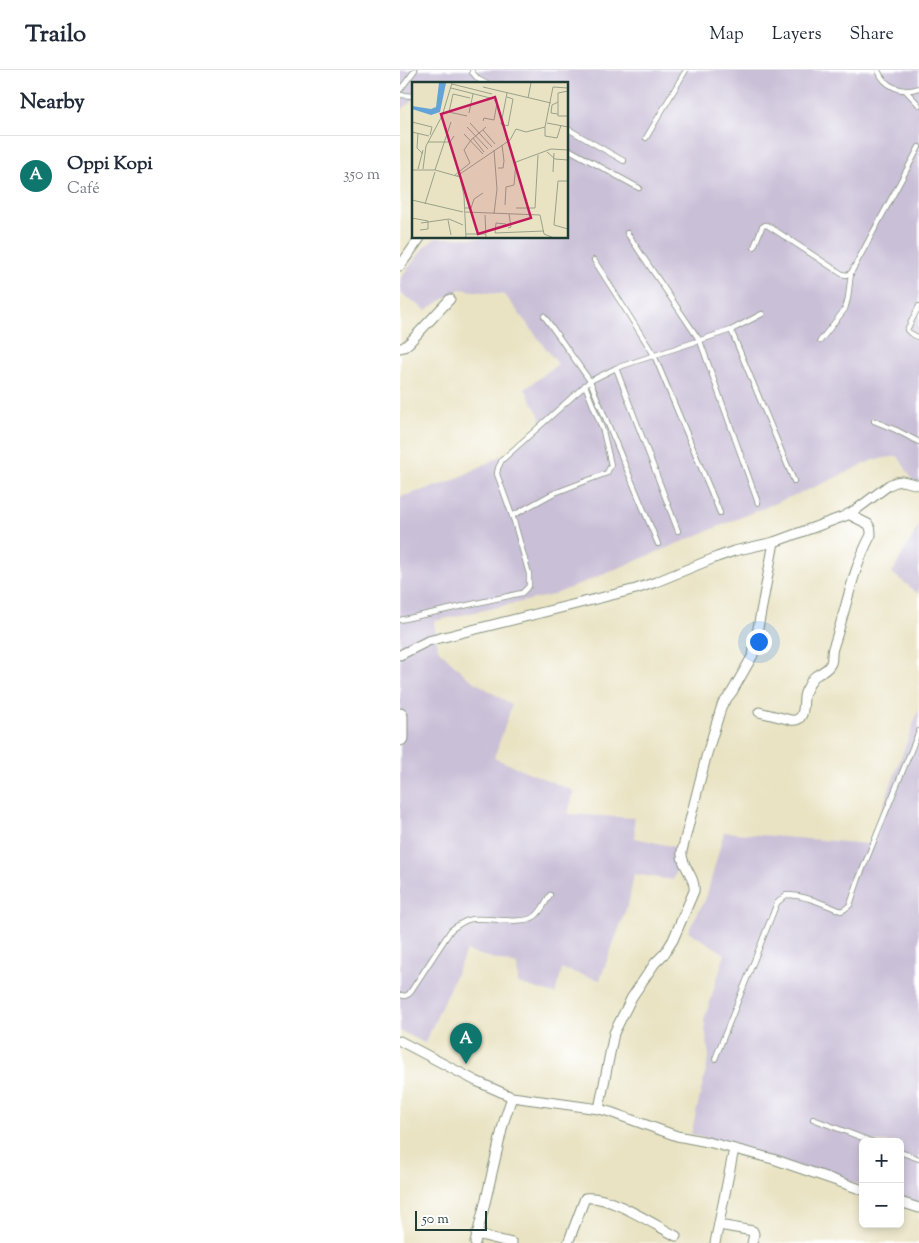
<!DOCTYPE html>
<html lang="en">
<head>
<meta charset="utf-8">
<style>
	:root { --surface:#fff; --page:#f6f6f7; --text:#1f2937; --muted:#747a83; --line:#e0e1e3; --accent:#0f766e }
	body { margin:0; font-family:"Sorts Mill Goudy",serif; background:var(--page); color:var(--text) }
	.controls { position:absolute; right:15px; bottom:15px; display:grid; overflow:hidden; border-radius:8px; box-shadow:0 2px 8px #0003 }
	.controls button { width:45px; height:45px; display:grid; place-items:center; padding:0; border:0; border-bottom:1px solid var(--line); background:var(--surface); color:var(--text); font:25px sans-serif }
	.scale { position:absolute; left:15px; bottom:12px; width:72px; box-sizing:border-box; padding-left:5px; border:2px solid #1f3d34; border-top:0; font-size:14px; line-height:18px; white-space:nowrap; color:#1f3d34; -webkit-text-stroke:4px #fff; paint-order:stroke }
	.you { position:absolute; left:358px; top:571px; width:18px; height:18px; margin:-12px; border:4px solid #fff; border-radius:50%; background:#1a73e8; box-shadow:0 0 0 8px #1a73e833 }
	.badge { display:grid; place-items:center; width:32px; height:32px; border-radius:50%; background:var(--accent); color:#fff; font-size:16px; font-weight:700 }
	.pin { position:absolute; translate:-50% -41px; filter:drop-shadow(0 1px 2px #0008) }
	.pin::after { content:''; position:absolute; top:26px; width:18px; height:15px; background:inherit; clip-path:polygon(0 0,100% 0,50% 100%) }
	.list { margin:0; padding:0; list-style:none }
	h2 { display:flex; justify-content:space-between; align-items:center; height:65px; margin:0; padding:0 20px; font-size:21px }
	h2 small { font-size:16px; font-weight:400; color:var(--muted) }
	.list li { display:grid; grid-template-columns:32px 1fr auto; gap:15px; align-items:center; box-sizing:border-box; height:80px; padding:0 20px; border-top:1px solid var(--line) }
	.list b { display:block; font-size:19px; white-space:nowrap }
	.list p { margin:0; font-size:16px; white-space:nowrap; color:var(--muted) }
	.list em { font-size:16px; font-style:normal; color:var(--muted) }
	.map { position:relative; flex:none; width:519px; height:1173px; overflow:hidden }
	header { display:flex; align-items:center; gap:30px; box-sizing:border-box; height:70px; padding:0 25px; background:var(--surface); border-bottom:1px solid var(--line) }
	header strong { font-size:24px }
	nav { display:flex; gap:28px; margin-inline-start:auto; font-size:18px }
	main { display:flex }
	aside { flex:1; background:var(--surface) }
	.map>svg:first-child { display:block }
	.industrial { fill:#c9bfd7 }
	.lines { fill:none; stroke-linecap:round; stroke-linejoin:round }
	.service-casing { stroke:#84907c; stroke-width:6 }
	.minor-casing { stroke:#84907c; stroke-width:11 }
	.trunk-casing { stroke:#84907c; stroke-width:17 }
	.service { stroke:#fff; stroke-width:4.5 }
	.minor { stroke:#fff; stroke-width:9 }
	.trunk { stroke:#fff; stroke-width:15 }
	.inset-road { fill:none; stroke:#98a18a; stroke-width:1 }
	.view { fill:#c2185b; fill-opacity:0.15; stroke:#c2185b; stroke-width:2.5 }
	.inset-edge { fill:none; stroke:#1f3d34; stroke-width:2.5 }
</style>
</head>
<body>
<header>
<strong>Trailo</strong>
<nav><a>Map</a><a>Layers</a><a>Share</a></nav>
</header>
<main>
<aside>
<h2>Nearby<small></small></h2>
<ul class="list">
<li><span class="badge">A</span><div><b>Oppi Kopi</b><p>Café</p></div><em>350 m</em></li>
</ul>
</aside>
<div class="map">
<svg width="519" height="1173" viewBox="0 0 519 1173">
	<rect width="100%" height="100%" fill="#fff"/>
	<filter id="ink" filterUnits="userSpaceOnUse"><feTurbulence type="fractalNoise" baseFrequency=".02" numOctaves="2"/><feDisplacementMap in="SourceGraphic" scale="10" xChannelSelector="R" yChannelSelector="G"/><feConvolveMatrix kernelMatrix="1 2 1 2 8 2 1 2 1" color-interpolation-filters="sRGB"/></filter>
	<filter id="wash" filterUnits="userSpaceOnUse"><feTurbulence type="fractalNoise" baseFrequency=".0096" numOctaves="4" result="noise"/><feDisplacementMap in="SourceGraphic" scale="20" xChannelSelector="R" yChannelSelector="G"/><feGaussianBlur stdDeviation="1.12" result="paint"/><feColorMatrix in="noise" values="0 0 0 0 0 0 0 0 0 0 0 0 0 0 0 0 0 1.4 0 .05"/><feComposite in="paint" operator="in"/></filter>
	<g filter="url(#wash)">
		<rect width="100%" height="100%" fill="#e9e3c3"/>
		<g class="industrial">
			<path d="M0,0H519V421L498,386L473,390L424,413L153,525L34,551L38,579L67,607L112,635L94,688L174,721L168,744L234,748L235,768L284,779L273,810L234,804L229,831L200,910L162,899L155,924L118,913L117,895L66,881L25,973L0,961V427L50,412L111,381L144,354L125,319L158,294L105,225L60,219L26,240L0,223V209L25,176L36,168H168V14H14V29L0,41Z"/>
			<path d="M519,455V524L492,503Z"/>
			<path d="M519,639V1134L500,1128V1072H463V1116L291,1064L309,987L304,950L325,884L288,861L306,828L324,762L469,774Z"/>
		</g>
	</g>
	<g filter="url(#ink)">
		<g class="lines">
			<g class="service-casing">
				<g id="service">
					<path d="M72,0V2L78,9L87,14"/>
					<path d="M478,0C484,17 503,24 519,18"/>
					<path d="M0,20L15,0"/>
					<path d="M506,21L519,35"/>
					<path d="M0,25L14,26"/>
					<path d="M168,59L224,91"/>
					<path d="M246,68L286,0"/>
					<path d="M168,79L239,118"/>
					<path d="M227,163L300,271L358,433"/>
					<path d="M354,177L362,157L365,155H367L442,204L446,205L451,203L519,77"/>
					<path d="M194,190L254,285L320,443"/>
					<path d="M519,236L507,260L510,263L519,268"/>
					<path d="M144,246L190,311L258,474"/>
					<path d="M331,260L394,411"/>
					<path d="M420,271L445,239L448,228L451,203"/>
					<path d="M216,298L278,461"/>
					<path d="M474,351L496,360L519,372"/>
					<path d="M112,446L152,424L207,403L211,395L203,361L185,315"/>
					<path d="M0,550L122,523L129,516V504L114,451L97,404L98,398L102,390L190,311L216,298L331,260L362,244"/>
					<path d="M0,925L5,926L9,924L51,860C58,855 64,850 72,849C88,847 120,855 134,847C142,842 145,832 150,825"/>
					<path d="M315,989L377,833L386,825C405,825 424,834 441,841L445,839L450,835L459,808L519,661"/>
					<path d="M413,1049L473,1072"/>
					<path d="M500,1082L519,1089"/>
				</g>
			</g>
			<g class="minor-casing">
				<g id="minor">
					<path d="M0,196L20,168"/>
					<path d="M0,278L4,277L9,273L50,229"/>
					<path d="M0,585L28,571L236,519L256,512L317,487L334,481L374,472L445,446L457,439L489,415L496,412L502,411L519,415"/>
					<path d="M359,642L391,650C405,652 403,637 404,628C404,624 406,620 408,617C410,613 412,607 417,605C423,601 428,600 431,593C433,588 431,583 433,578C446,541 452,500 471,465C471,460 471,458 468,454L448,444"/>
					<path d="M0,971L76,1011L112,1027L199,1039L210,1042L277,1066L308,1072L373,1089L463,1120"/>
					<path d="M199,1039L214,963L232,927L255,893L265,883L273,870L294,821C296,806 280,795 282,781L306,687L322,635L332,622L353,585L374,472"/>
					<path d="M500,1132L519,1138"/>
					<path d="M319,1155L353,1161L354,1164L352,1173"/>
					<path d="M76,1164L112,1173"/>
					<path d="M75,1173L86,1129L104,1051L112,1027"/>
					<path d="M168,1173L185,1128C210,1125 253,1154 276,1166"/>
					<path d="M315,1173L334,1079"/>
				</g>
			</g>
			<g class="trunk-casing">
				<path id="trunk" d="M0,646V668"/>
			</g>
			<use href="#service" class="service"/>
			<use href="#minor" class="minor"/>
			<use href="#trunk" class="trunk"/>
		</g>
	</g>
	<g transform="translate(12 12)">
		<rect width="156" height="156" fill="#e9e3c3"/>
		<path d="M27,1H34L28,30L19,33L0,27V24L19,27L24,25Z" fill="#64a3d7"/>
		<path class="inset-road" d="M40,2L80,12M71,5L139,21M39,6L78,16M156,9L146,11V34H156M95,11L89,42L96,44L101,17L95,15M41,12L37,30L55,34M41,12L58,16M116,16L119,1M146,20L140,23L139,31L146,32M57,31L61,12M71,39L72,36L82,38L85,21L82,18M0,40L20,45L18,53M58,41L80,65M135,41L156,45M55,45L76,67M133,45V54L145,56L149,43M71,48L83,62M0,50L17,54M6,51L5,66L11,72M52,52L71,72M61,56L72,70M16,60H38L42,54M135,70L143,77L156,78M86,86H91L92,79L90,63M6,87L11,68M11,87L14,64L30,34L40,1M0,88H23L48,95L52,114L54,156M23,88L39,40M141,90L142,71M43,93L58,81L52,68L59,58L74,45M45,94L98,58L104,47L114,50L133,45L141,5L156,6M156,99H146L142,143L156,147M0,118L51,130M13,122L23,90M93,123L94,105L102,103L104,80L139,67L156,68M53,126H59L62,117L71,111M104,126H123L126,73M53,130L128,133L132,152L142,156M82,132L85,107L82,68M73,133L74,156M0,136L16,139V147L8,148M36,138L39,153M9,141L37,137L51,143M94,142L84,141L83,151L132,149M96,146L99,145L97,132M54,152H74"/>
		<path class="view" d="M83,15L119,136L66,152L29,32Z"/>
		<rect width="156" height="156" class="inset-edge"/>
	</g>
</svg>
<div class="controls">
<button>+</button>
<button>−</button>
</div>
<div class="scale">50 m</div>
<div class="you"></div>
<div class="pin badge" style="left:66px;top:994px">A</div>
</div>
</main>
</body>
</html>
